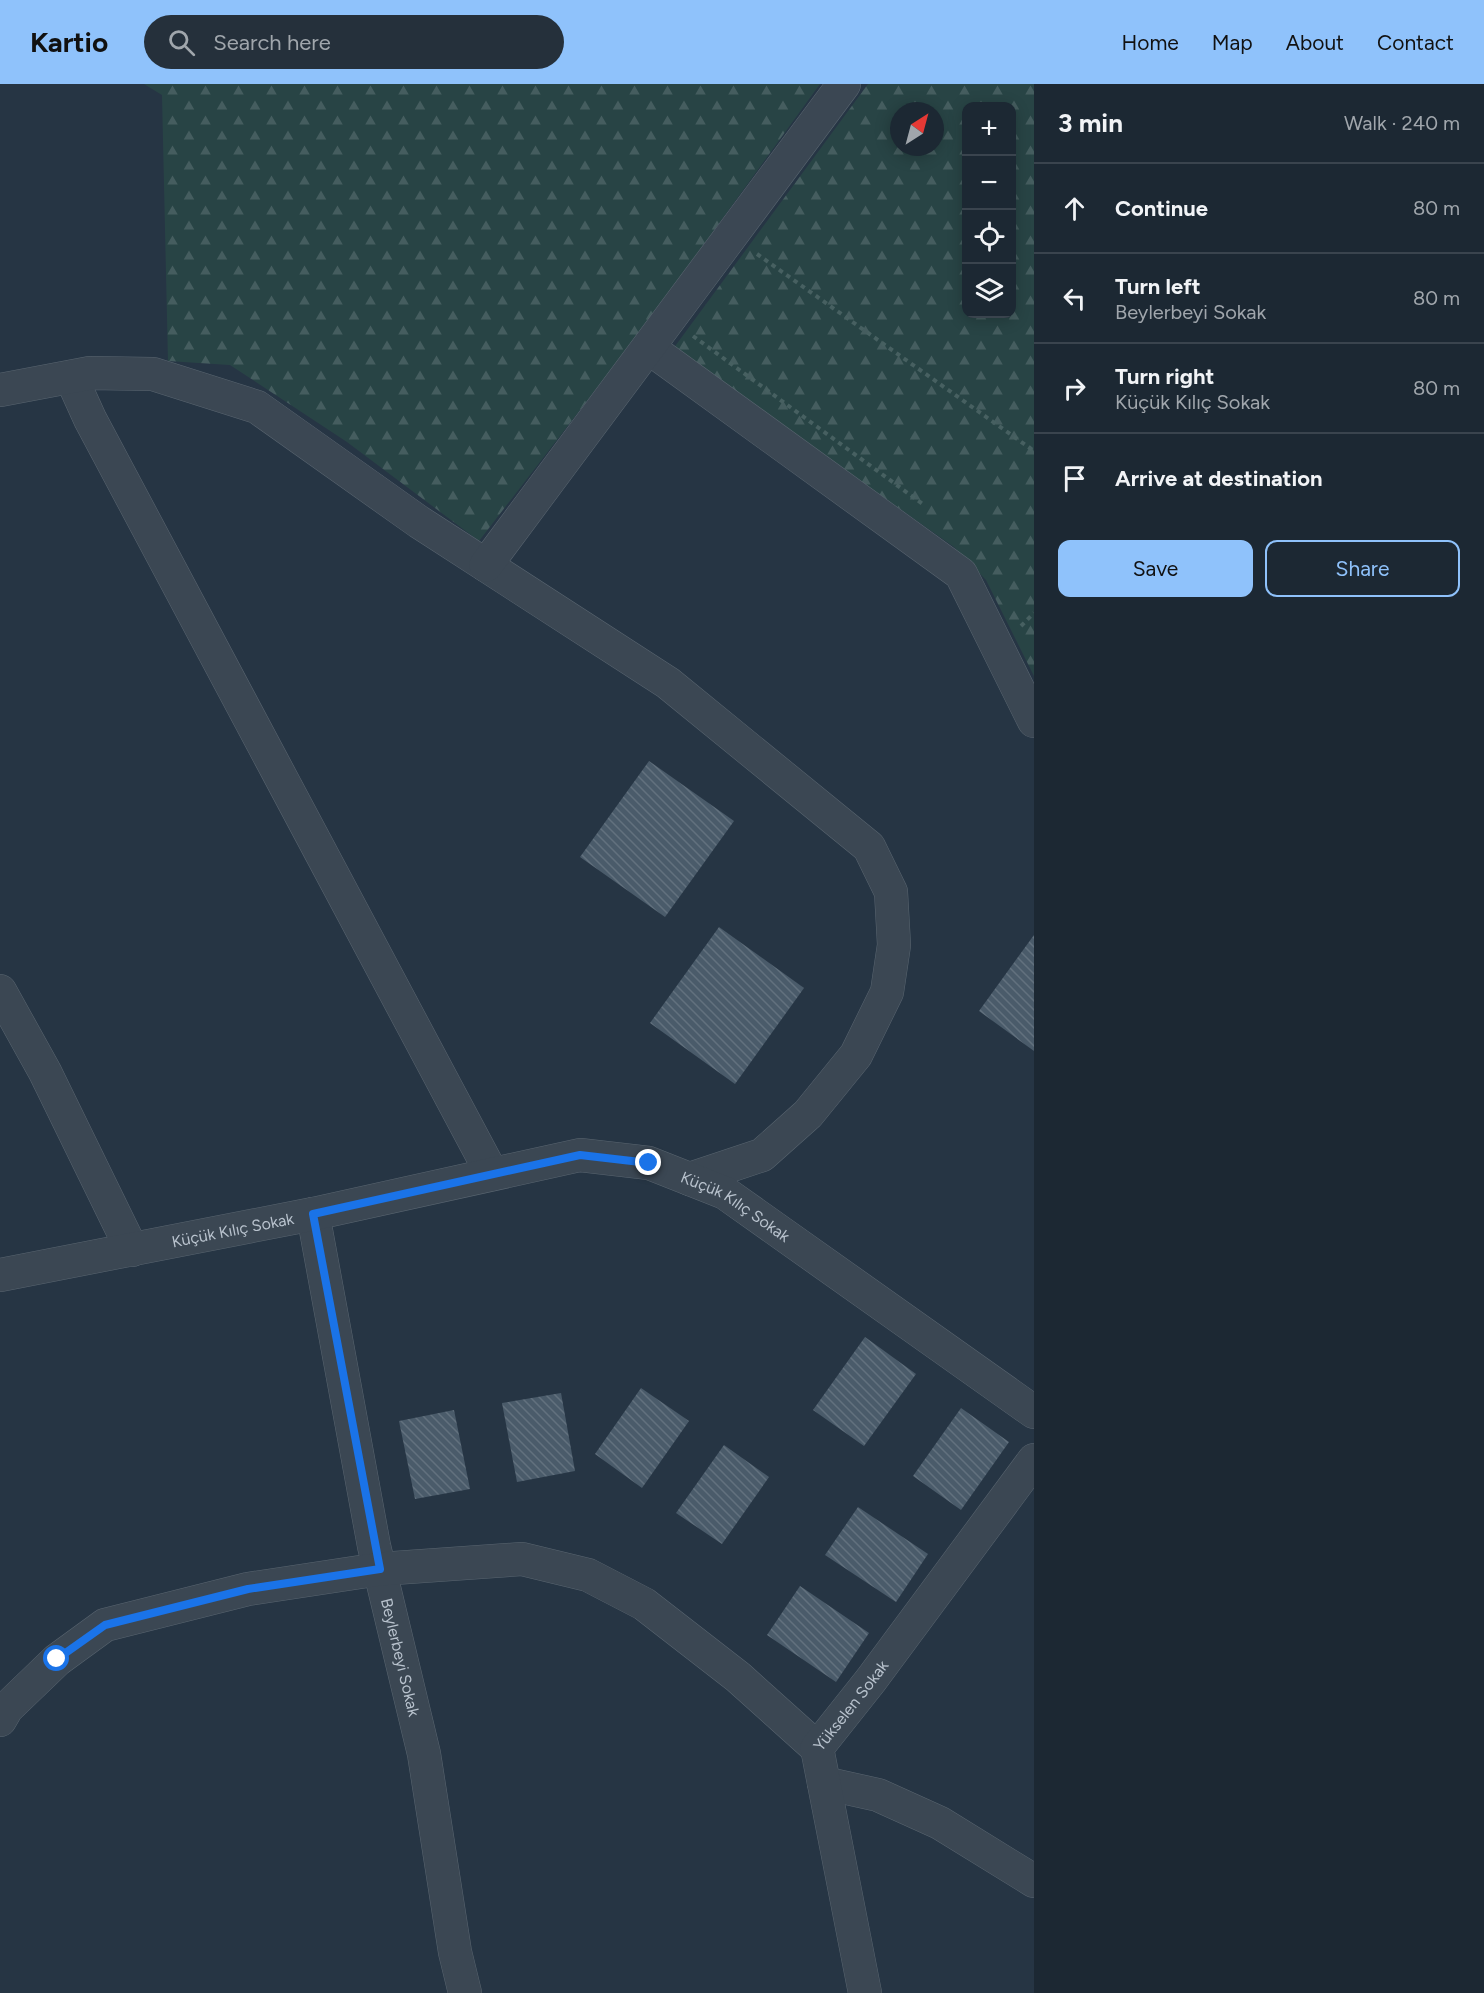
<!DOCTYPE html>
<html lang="en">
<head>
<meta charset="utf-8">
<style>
	:root { --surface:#1c2833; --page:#25303b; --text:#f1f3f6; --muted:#a0a6ac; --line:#3a444e; --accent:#8fc2fb }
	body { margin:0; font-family:Figtree,sans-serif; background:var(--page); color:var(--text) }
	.controls { position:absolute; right:18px; top:18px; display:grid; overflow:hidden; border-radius:12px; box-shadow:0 3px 15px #0003 }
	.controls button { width:54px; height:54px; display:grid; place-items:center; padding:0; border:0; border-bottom:2px solid var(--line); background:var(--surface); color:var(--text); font:30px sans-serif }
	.compass { position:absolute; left:890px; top:18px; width:54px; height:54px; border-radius:50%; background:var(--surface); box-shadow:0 3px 15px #0003; rotate:36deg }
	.stop { position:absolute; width:18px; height:18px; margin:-14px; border:4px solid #1a73e8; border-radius:50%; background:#fff }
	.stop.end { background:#1a73e8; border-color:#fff; box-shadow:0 2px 6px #0008 }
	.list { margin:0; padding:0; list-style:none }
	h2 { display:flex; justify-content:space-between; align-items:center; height:78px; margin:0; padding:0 24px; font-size:26px }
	h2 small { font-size:20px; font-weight:400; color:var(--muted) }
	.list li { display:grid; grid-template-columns:39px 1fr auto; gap:18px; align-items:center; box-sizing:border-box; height:90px; padding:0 24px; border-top:2px solid var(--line) }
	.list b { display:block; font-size:22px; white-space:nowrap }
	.list p { margin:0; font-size:20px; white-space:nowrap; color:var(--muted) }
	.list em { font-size:20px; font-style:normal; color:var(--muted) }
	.actions { display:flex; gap:12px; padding:18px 24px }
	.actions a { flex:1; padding:14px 0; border:2px solid var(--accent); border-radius:12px; text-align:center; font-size:21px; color:var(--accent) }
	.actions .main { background:var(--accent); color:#111 }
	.icon { flex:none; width:33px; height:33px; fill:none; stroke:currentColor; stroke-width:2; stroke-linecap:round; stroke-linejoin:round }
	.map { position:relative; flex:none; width:1034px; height:1909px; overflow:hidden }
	header { display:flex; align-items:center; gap:36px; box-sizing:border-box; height:84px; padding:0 30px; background:var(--accent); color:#111 }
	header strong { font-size:28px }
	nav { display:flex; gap:33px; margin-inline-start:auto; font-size:21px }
	.search { width:420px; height:54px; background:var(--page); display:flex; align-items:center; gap:15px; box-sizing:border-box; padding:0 21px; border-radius:33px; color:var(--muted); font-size:22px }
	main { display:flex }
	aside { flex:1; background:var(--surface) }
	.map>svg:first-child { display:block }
	.forest { fill:url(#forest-firs); fill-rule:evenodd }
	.building { fill:url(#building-back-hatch) }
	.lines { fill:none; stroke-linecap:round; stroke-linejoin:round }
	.minor-casing { stroke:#596570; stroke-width:34 }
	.path { stroke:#476061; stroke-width:4; stroke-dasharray:4.5 4.5; stroke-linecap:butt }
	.minor { stroke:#3b4753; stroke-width:33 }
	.route { stroke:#1a73e8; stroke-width:8 }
	.labels { text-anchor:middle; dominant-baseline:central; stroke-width:4.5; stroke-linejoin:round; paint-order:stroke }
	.street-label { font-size:16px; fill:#b8c2cd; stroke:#1f2c39 }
</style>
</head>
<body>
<header>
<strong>Kartio</strong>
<div class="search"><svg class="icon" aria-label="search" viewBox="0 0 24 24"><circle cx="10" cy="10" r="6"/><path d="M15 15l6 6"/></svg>Search here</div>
<nav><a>Home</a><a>Map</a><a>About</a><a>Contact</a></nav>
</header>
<main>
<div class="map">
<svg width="1034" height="1909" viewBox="0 0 1034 1909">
	<defs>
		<pattern id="forest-firs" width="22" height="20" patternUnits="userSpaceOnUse" patternTransform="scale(1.5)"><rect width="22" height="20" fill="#284445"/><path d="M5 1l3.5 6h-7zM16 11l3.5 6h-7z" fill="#455d5f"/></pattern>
		<pattern id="building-back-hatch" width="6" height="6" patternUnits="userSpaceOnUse" patternTransform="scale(1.5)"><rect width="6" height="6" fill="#4a5b6a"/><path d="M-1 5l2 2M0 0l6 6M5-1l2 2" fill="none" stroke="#62717e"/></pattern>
	</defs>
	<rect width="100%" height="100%" fill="#263544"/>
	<g class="forest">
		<path d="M144,0H820L644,243L479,457L347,358L230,281L168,277L162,11Z"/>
		<path d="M868,0H1034V592L986,496L954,463L673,265ZM966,22H1012V230H966ZM899,27H935V63H899Z"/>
	</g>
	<g class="building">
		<path d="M649,677L734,737L665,833L580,773Z"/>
		<path d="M719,843L804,904L735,1000L650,939Z"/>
		<path d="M1034,851V967L979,927Z"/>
		<path d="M865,1253L916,1290L864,1362L813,1326Z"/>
		<path d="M641,1304L689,1337L642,1404L595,1370Z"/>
		<path d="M561,1309L575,1387L517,1398L502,1319Z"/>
		<path d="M961,1324L1009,1358L961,1426L913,1392Z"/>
		<path d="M454,1326L470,1405L415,1415L399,1337Z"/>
		<path d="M724,1361L769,1393L722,1460L676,1429Z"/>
		<path d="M858,1423L928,1470L896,1518L825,1471Z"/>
		<path d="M800,1502L869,1549L836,1598L767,1551Z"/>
	</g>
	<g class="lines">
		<g class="minor-casing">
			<g id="minor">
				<path d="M649,264L961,490L1034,637"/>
				<path d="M71,293L90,335L492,1090"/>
				<path d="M0,306L90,289L153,290L257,323L419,438L668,599L869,763L891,808L894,861L887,908L856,971L808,1030L762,1071L690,1095"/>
				<path d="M486,481L844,0"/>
				<path d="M0,907L45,988L132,1166"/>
				<path id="s1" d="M313,1130L374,1462L424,1670L455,1868L465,1909"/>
				<path id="s2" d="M0,1191L313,1130L580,1071L649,1079L725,1109L1034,1328"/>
				<path d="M0,1636L7,1624L57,1576L105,1541L248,1505L380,1485L522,1475L588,1491L644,1520L738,1593L817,1664"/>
				<path d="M824,1699L878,1711L940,1739L1034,1797"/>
				<path id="s3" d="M865,1909L817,1664L871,1596L1034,1376"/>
			</g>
		</g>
		<g class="path">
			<path d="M757,170L1034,367"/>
			<path d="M693,252L924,421"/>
			<path d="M1021,542L1034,529"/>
		</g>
		<use href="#minor" class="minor"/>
	</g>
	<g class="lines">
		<path class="route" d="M57,1575L105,1541L248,1505L380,1485L313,1130L580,1071L649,1079"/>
	</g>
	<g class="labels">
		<g class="street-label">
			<text stroke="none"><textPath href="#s2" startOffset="759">Küçük Kılıç Sokak</textPath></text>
			<text stroke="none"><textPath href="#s2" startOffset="237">Küçük Kılıç Sokak</textPath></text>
			<text stroke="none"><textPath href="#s1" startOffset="452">Beylerbeyi Sokak</textPath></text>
			<text stroke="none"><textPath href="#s3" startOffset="304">Yükselen Sokak</textPath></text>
		</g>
	</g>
</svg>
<div class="controls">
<button>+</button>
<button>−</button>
<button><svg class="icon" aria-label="locate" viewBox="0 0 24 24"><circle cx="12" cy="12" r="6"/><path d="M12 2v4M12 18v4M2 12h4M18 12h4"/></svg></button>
<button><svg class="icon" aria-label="layers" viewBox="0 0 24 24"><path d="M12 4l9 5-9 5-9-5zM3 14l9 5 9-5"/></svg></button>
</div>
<svg class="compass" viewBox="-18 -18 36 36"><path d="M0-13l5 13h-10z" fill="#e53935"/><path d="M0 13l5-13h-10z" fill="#a0a6ac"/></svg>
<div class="stop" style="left:57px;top:1575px"></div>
<div class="stop end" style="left:649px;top:1079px"></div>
</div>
<aside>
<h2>3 min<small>Walk · 240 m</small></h2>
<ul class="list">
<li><svg class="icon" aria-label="ahead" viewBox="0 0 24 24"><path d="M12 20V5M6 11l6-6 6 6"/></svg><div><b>Continue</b></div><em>80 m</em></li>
<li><svg class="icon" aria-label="left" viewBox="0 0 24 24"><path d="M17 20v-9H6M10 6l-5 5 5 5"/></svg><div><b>Turn left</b><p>Beylerbeyi Sokak</p></div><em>80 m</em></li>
<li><svg class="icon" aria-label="right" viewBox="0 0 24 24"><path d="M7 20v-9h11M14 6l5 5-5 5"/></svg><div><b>Turn right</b><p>Küçük Kılıç Sokak</p></div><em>80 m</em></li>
<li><svg class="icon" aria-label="arrive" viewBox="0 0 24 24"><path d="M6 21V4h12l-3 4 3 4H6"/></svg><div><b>Arrive at destination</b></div></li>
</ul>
<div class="actions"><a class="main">Save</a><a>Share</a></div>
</aside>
</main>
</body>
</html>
